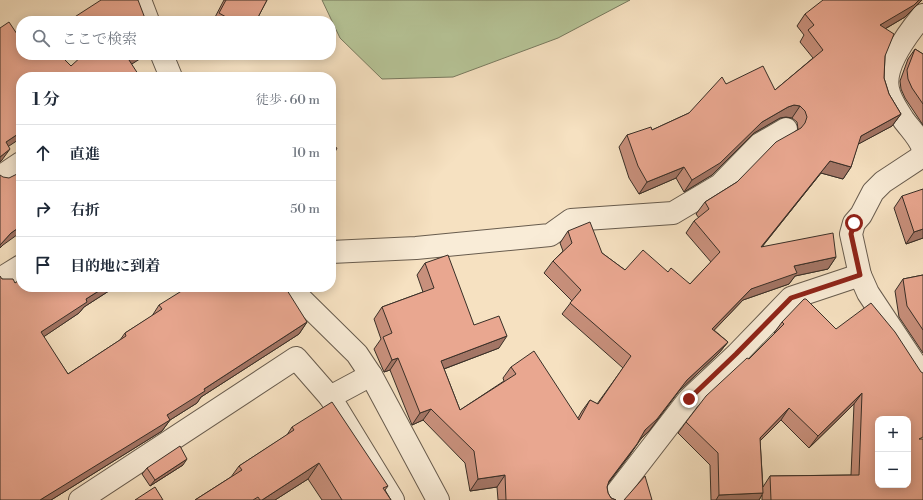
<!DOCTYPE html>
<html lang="ja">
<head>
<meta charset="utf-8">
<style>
	:root { --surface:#fff; --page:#f2f2f3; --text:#1f2937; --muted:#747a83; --line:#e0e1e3 }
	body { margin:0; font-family:"Libre Bodoni","Noto Serif JP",serif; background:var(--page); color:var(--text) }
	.controls { position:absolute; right:12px; bottom:12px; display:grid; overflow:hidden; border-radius:8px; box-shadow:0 2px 10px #0003 }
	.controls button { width:36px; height:36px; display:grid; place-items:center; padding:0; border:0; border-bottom:1px solid var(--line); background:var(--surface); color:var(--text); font:20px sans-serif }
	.stop { position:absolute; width:12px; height:12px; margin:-9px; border:3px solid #8f2418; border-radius:50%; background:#fff }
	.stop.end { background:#8f2418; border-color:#fff; box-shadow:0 1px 4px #0008 }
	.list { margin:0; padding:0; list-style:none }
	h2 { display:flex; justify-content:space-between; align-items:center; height:52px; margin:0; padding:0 16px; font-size:17px }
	h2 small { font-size:13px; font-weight:400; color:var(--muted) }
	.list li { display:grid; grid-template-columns:26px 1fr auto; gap:12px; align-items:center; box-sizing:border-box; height:56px; padding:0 16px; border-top:1px solid var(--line) }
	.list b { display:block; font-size:15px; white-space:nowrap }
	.list em { font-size:13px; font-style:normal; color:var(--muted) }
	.icon { flex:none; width:22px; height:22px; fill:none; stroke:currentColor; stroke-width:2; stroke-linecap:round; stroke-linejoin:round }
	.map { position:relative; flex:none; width:923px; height:500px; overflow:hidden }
	.search { position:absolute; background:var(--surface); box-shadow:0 2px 10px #0003; left:16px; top:16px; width:320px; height:44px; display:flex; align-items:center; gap:10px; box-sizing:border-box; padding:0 14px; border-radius:16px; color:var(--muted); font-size:15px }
	.panel { position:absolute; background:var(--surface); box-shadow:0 2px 10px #0003; left:16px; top:72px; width:320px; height:220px; border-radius:16px }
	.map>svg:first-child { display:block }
	.green { fill:#b6c497; stroke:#787a5f }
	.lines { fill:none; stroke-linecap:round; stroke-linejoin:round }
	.street-casing { stroke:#685c4e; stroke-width:24 }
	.street { stroke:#f9ecd7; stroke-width:22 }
	.wall { fill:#c8907c; stroke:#392f27; fill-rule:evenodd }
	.shaded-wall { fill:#a37565; stroke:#392f27 }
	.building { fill:#e9a790; stroke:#392f27; fill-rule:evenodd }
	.route { stroke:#8f2418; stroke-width:5 }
</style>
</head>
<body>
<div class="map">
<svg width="923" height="500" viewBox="0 0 923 500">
	<rect width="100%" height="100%" fill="#f6e1c1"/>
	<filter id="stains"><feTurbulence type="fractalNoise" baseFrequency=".005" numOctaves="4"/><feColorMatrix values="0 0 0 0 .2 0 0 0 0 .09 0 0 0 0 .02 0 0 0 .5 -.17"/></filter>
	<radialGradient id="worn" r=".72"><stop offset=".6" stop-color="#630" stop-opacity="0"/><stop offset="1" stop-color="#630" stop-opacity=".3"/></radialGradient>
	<path class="green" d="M322,0H630L558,38L453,77L382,79L340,38Z"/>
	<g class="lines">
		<g class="street-casing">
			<g id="street">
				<path d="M140,0L148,21"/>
				<path d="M923,15C909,32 883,66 888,89C890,100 897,109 903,119C910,129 920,138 923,149"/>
				<path d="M162,55L171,77"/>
				<path d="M923,150L921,157L883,182L873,192L861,215L854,223L851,234L860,275L868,293L923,376"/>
				<path d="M0,177L21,163"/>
				<path d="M331,252L416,248L550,235L571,220L673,213L720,185L760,144L786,129"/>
				<path d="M0,279L21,266"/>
				<path d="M289,287L357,354L371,375L438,500"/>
				<path d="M330,397L393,500"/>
				<path d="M80,500L296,358L330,397L371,375"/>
				<path d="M611,500L689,399L737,354L791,298L860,275"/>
			</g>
		</g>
		<use href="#street" class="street"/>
	</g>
	<g class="wall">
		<path d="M224,0H267L256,21H213Z"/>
		<path d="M805,14L905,17L885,29V56L884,78L889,94L901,114L892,126L858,144L851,167L843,179L821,173L762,247L836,257L828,269L795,276L789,284L743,300L714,330L728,342L719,353L679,391L649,431L641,439L629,456L608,483L607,487L608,493L611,498L616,500H498L497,487L470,491L465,463L423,420L412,425L390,370L384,372L374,349L381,339L374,319L382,307L423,292L417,275L425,263L474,325L499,348L444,369L460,410L504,381L503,378L511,367L578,418L582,411L590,400L597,404L623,368L562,314L572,301L544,273L553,261L563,251L560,243L568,231L602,253L625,270L668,272L690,284L711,262L686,233L694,221L699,218L696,214L705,202L737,182L798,129L797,122L792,118L786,117L780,118L754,133L712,175L684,192L676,178L639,194L629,178L619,147L627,135L652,130L689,113L726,84L775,90L813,58L800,42L804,35L797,26Z"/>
		<path d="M915,49L923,54V125L905,98L901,89L900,81L908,59Z"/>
		<path d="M902,196L923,238L906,244L894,208Z"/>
		<path d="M923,275V353L899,317L895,291L903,279Z"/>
		<path d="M2,279L15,283L21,287H115L84,307L79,313L43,337L68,374L120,340L125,333L152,316L159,305L307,322L299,334L201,397L197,403L170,420L162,431L51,500Z"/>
		<path d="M782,322L836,329L923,500H762V495L759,500H711L710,465L678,433L686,422L775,334L774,333ZM854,404L851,475L770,476L763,487L760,441L781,420L809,448Z"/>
		<path d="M292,427L388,486L385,490L391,500H322L308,479L275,500H195L231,477L239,466L287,435Z"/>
		<path d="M183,465L150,486L142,474L147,468Z"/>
	</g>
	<g class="shaded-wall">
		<path d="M919,0H922L905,17L871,37L880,25Z"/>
		<path d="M136,55H146L121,71L129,60Z"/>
		<path d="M794,105L800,106L792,118L786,117L780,118L754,133L712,175L684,192L692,180L762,122L788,107Z"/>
		<path d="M901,114L892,126L853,147L861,136Z"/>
		<path d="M21,132V138L0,152L6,142Z"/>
		<path d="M10,149L2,160L0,162V157Z"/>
		<path d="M830,161L851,167L843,179L821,173L752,259L761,247Z"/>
		<path d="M684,167L676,178L639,194L647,182Z"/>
		<path d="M21,226V232L3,245L0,248V245L11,233Z"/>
		<path d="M923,229V238L906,244L914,232Z"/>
		<path d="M836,257L828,269L795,276L789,284L743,300L704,341L712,329L751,289L794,266Z"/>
		<path d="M105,287H115L84,307L79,313L33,344L41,332L86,299Z"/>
		<path d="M307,322L299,334L201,397L197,403L170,420L162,431L51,500H40L167,415L204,389Z"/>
		<path d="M507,336L499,348L433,373L441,361Z"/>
		<path d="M728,342L719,353L679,391L649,431L637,442L645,430L687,380Z"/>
		<path d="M398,358L390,370L384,372L392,360Z"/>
		<path d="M862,393L854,404L809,448L818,436Z"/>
		<path d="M789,408L781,420L752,449L760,438Z"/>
		<path d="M431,409L423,420L412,425L420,413Z"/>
		<path d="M637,444L629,456L601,493L609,481Z"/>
		<path d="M187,459L183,465L150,486L155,480Z"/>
		<path d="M319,463L308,479L275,500H262Z"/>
		<path d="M505,475L497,487L470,491L478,479Z"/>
		<path d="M763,493L759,500H716L719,495Z"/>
	</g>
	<g class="building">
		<path d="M101,0H138L146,21H71L70,20Z"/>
		<path d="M226,0H267L256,21H233L219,13Z"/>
		<path d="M823,0H919L914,5L880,25L894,34L885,56L884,78L889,94L901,114L861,136L851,167L830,161L761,247L833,233L836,257L794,266L797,273L751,289L712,329L728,342L687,380L657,419L645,430L637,444L609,481L607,487L608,493L611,498L616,500H506L505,475L478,479L474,451L431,409L420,413L398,358L392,360L383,337L392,333L382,307L434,288L425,263L448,255L474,325L499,316L507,336L441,361L460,410L516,374L511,367L534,351L579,420L590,400L598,404L631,356L570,303L581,290L553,261L572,243L568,231L590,222L602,253L625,270L643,250L668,272L671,268L690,284L720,252L694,221L709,209L705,202L737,182L776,142L801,128L805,123L807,117L805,111L800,106L794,105L788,107L762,122L720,163L692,180L684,167L647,182L638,166L627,135L651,127L652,130L689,113L722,77L726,84L763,66L775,90L823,50L808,30L814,25L805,14Z"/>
		<path d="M9,22L21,40V55H60L71,66L83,55H136L129,60L140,77H21V132L6,142L10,149L0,157V28Z"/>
		<path d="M915,49L923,54V104L912,88L908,79L907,70Z"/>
		<path d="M331,145L337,148L331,160Z"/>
		<path d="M21,172V226L11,233L0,245V175L3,177L9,178Z"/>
		<path d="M923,189V229L914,232L902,196Z"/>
		<path d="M923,275V330L907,306L903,279Z"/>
		<path d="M0,276L2,279H13L15,283L21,279V287H105L86,299L87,302L41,332L68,374L126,336L125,333L162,309L159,305L188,287H285L307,322L204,389L205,391L167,415L170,420L40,500H0Z"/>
		<path d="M804,299H806L836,329L871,303L895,332L921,372L923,373V437L919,439H923V500H771L770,476L859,475L862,393L818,436L789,408L760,438L763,493L719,495L718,453L686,422L706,396L747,358L749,359L784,324L782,322ZM878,419H908V485H878Z"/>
		<path d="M332,402L388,486L383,488L391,500H342L319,463L262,500H260L258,497L253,500H195L242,470L239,466L294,430L292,427Z"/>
		<path d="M180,446L187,459L155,480L147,468Z"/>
		<path d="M645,476L652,500H624Z"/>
		<path d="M155,487L163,500H135Z"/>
	</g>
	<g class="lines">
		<path class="route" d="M689,399L736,354L791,298L860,275L851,234L854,223"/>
	</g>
	<rect width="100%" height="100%" filter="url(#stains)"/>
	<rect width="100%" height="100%" fill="url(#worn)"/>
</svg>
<div class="controls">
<button>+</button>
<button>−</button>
</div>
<div class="stop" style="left:854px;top:223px"></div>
<div class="stop end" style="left:689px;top:399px"></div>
<div class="search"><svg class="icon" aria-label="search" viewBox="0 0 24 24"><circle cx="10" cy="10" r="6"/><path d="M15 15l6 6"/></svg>ここで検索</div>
<section class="panel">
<h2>1 分<small>徒歩 · 60 m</small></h2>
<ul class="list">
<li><svg class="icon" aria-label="ahead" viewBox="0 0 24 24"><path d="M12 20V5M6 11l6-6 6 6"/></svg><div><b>直進</b></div><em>10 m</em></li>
<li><svg class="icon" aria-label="right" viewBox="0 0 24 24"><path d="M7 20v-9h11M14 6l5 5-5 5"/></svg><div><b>右折</b></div><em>50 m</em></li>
<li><svg class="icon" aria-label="arrive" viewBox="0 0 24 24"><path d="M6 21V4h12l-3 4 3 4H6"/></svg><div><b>目的地に到着</b></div></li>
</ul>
</section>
</div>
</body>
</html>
